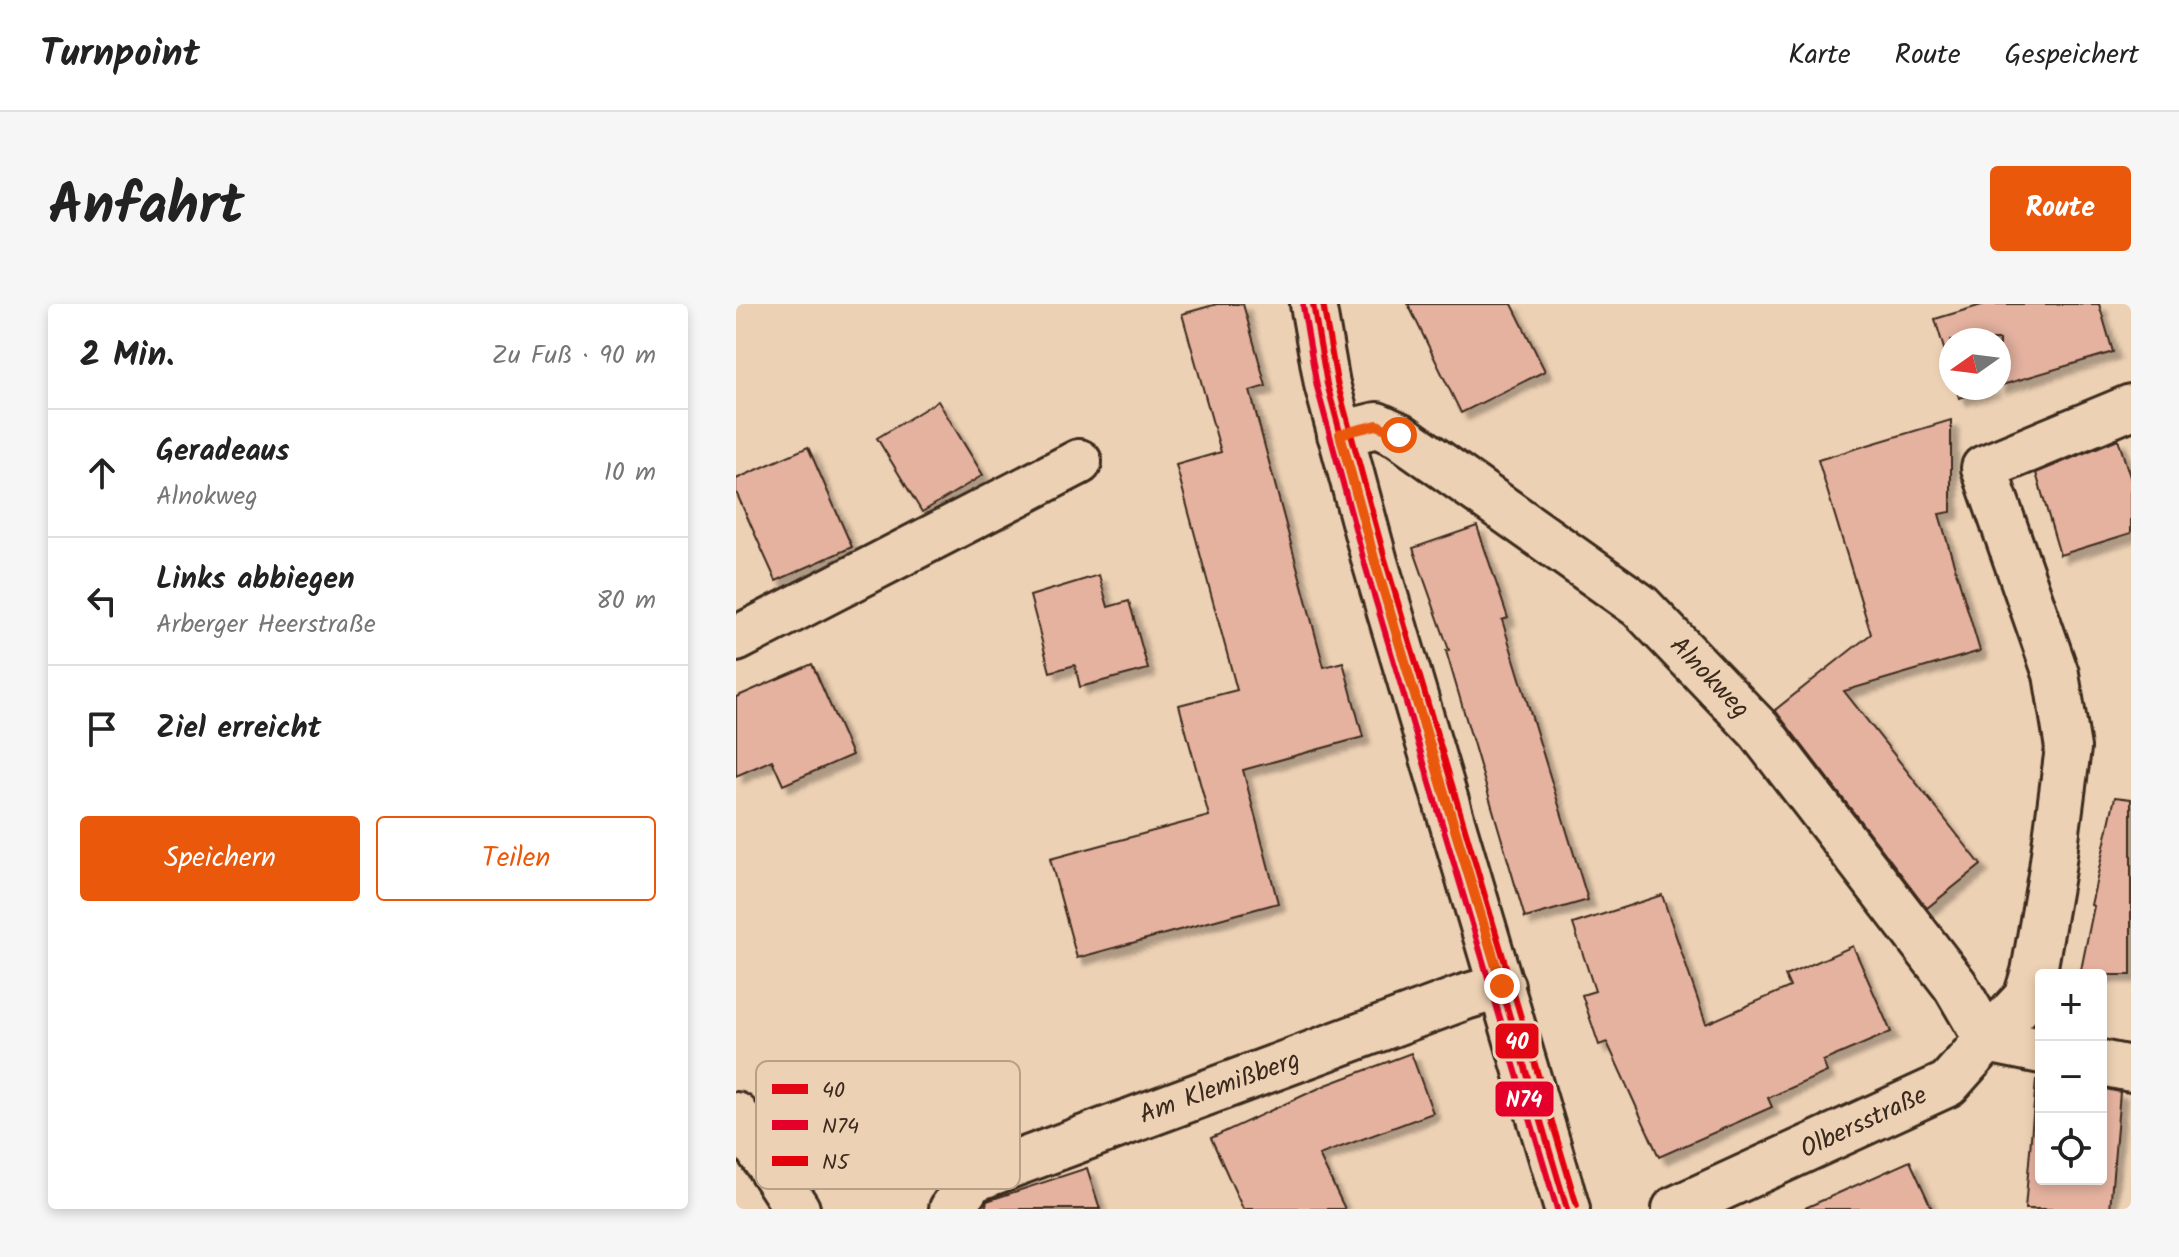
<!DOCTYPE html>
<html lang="de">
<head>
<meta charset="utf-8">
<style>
	:root { --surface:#fff; --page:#f6f6f6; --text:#222; --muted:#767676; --line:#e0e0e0; --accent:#ea580c }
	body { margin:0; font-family:Kalam,sans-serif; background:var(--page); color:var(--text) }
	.controls { position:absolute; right:24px; bottom:24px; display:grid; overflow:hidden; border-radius:8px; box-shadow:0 4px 12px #0003 }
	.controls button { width:72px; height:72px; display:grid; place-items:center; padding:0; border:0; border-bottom:2px solid var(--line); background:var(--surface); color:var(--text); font:40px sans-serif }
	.compass { position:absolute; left:1203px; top:24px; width:72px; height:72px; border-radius:50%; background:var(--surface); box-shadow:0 4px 12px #0003; rotate:256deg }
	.stop { position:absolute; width:24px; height:24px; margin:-18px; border:6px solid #ea580c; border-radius:50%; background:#fff }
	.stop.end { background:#ea580c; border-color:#fff; box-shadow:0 2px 8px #0008 }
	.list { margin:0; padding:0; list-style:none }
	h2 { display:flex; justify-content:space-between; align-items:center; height:104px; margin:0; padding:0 32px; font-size:34px }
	h2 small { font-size:26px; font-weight:400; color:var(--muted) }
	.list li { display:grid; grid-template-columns:52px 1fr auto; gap:24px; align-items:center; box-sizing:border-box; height:128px; padding:0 32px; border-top:2px solid var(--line) }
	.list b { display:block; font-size:30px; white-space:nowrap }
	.list p { margin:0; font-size:26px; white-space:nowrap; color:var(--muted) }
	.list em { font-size:26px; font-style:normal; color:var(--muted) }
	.actions { display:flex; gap:16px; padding:24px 32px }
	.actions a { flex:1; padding:18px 0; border:2px solid var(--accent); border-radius:8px; text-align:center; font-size:28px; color:var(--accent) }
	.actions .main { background:var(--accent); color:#fff }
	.icon { flex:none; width:44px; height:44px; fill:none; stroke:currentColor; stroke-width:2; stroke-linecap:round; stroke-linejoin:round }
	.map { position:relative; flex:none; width:1395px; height:905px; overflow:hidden; border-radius:8px }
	header { display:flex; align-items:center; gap:48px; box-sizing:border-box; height:112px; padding:0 40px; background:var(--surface); border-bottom:2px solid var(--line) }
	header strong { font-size:38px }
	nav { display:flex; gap:44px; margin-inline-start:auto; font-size:28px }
	.intro { display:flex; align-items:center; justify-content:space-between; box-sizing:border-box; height:192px; padding:0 48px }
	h1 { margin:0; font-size:56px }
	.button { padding:20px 36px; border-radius:8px; background:var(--accent); color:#fff; font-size:28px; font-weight:700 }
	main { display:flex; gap:48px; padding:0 48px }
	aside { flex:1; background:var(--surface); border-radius:8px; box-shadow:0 4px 12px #0003 }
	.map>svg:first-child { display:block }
	.building { fill:#e6b2a0; stroke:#3b2a1e; stroke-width:2; filter:url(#shadow) }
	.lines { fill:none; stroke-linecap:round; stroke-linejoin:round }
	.minor-casing { stroke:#3b2a1e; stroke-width:50 }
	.major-casing { stroke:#3b2a1e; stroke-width:50 }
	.minor { stroke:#edd1b4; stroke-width:44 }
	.major { stroke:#edd1b4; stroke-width:44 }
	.bus-1-casing { stroke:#edd1b4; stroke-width:12 }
	.bus-2-casing { stroke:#edd1b4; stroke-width:12 }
	.bus-3-casing { stroke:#edd1b4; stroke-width:12 }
	.bus-1 { stroke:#e30613; stroke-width:6 }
	.bus-2 { stroke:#e4002b; stroke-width:6 }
	.bus-3 { stroke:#e3000b; stroke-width:6 }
	.route { stroke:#ea580c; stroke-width:10 }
	.labels { text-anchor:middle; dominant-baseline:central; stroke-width:8; stroke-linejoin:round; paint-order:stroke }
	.street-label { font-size:26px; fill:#3b2a1e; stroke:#edd1b4 }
	.key { fill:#edd1b4; stroke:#b89f87; stroke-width:2 }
	.key-label { font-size:22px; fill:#3b2a1e }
	.line-badge { stroke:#edd1b4; stroke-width:3 }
	.badge-label { font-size:22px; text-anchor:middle; font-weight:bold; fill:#fff }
</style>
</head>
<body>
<header>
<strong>Turnpoint</strong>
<nav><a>Karte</a><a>Route</a><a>Gespeichert</a></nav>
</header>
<div class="intro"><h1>Anfahrt</h1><a class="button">Route</a></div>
<main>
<aside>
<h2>2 Min.<small>Zu Fuß · 90 m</small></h2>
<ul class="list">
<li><svg class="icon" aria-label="ahead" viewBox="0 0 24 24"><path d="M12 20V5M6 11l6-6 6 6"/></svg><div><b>Geradeaus</b><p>Alnokweg</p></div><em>10 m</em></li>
<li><svg class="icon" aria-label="left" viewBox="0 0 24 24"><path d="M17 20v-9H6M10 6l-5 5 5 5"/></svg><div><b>Links abbiegen</b><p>Arberger Heerstraße</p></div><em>80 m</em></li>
<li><svg class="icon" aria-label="arrive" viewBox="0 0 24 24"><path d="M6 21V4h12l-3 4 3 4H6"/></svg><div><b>Ziel erreicht</b></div></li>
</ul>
<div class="actions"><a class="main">Speichern</a><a>Teilen</a></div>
</aside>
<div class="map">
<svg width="1395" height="905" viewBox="0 0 1395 905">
	<defs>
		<filter id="shadow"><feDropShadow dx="7" dy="7" stdDeviation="2" flood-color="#0004"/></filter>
	</defs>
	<rect width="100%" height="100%" fill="#edd1b4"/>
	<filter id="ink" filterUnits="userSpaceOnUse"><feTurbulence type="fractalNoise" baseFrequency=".0125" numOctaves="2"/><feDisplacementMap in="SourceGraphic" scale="16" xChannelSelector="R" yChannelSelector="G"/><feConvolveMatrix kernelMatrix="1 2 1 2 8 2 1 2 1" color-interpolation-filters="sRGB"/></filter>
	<g filter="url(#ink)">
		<g class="building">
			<path d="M481,0H507L530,82L514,87L588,363L607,358L627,433L507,466L542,599L341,654L314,555L473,512L443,401L501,386L440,161L485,148L446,10Z"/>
			<path d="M672,0H776L809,67L725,109Z"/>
			<path d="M1249,0H1363L1377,48L1263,82V36H1215V68L1199,15Z"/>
			<path d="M1220,84H1258L1223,94Z"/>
			<path d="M202,97L247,171L186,208L141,134Z"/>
			<path d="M1215,116V208L1203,210L1244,347L1108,387L1245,561L1191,604L1039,406L1135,330L1082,156Z"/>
			<path d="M1382,135L1395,176V229L1324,251L1300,169Z"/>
			<path d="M72,143L116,243L40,277L0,188V175Z"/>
			<path d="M741,222L772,314L766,316L852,596L789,614L710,347L713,346L677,244Z"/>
			<path d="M363,271L372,303L393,297L412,365L344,383L339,361L314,368L294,292Z"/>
			<path d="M76,360L116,451L47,481L36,456L0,472V393Z"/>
			<path d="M1379,493L1395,495V671H1344L1358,602L1355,601Z"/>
			<path d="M926,591L970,720L1054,683L1049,672L1117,642L1155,728L1087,757L1091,768L1032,794L1036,803L923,853L871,738L863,741L846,691L859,687L837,620Z"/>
			<path d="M675,749L697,809L583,851L609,905H507L475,834L590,781Z"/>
			<path d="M1300,776L1305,777V875H1365V784L1384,788L1374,905H1289Z"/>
			<path d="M1174,857L1196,905H1067Z"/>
			<path d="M351,864L364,905H249L251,897Z"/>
		</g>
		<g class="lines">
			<g class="minor-casing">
				<g id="minor">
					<path d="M604,130L641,121L663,131L904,302L1024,427L1219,681L1251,736L1290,694L1298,668L1316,565L1332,444L1320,370L1248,164L1395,103"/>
					<path d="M0,335L343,158"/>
					<path d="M1365,759L1395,765"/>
					<path d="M0,811L61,905"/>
					<path d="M216,905L235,876L729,693L766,682"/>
					<path d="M939,905L1212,780L1251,736L1305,747"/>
				</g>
			</g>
			<g class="major-casing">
				<path id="major" d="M577,0L591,80L639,258L831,905"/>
			</g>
			<use href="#minor" class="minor"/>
			<use href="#major" class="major"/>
			<g class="bus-1-casing">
				<path id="bus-1" d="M577,0L591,80L639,258L831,905"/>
			</g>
			<g class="bus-2-casing">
				<path id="bus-2" d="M567,2L581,83L629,261L821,905"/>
			</g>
			<g class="bus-3-casing">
				<path id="bus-3" d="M587,0L601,78L649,255L841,902"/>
			</g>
			<use href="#bus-1" class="bus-1"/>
			<use href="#bus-2" class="bus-2"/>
			<use href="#bus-3" class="bus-3"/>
		</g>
	</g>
	<g class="lines" filter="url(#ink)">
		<path class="route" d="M663,131L641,121L604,130L639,258L766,682"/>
	</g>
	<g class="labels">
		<g class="street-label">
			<text transform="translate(973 374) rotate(46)">Alnokweg</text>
			<text transform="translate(484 784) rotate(-20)">Am Klemißberg</text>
			<text transform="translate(1128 819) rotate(-25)">Olbersstraße</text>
		</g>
	</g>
	<rect x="20" y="757" width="264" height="128" rx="12" class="key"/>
	<rect x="36" y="780" width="36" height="10" fill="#e30613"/>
	<rect x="36" y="816" width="36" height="10" fill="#e4002b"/>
	<rect x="36" y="852" width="36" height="10" fill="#e3000b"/>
	<g class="key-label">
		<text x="86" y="793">40</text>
		<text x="86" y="829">N74</text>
		<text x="86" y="865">N5</text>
	</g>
	<g class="line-badge">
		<rect x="758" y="718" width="46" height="38" rx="8" fill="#e30613"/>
		<rect x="758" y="776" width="61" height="38" rx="8" fill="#e4002b"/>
	</g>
	<g class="badge-label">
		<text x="781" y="745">40</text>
		<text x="788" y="803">N74</text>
	</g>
</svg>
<div class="controls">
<button>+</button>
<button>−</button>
<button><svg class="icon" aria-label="locate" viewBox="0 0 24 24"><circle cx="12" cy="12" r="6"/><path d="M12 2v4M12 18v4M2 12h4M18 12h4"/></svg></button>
</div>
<svg class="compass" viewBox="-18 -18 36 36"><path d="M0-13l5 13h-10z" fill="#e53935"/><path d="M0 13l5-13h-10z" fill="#767676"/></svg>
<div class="stop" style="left:663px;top:131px"></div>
<div class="stop end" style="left:766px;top:682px"></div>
</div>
</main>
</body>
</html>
